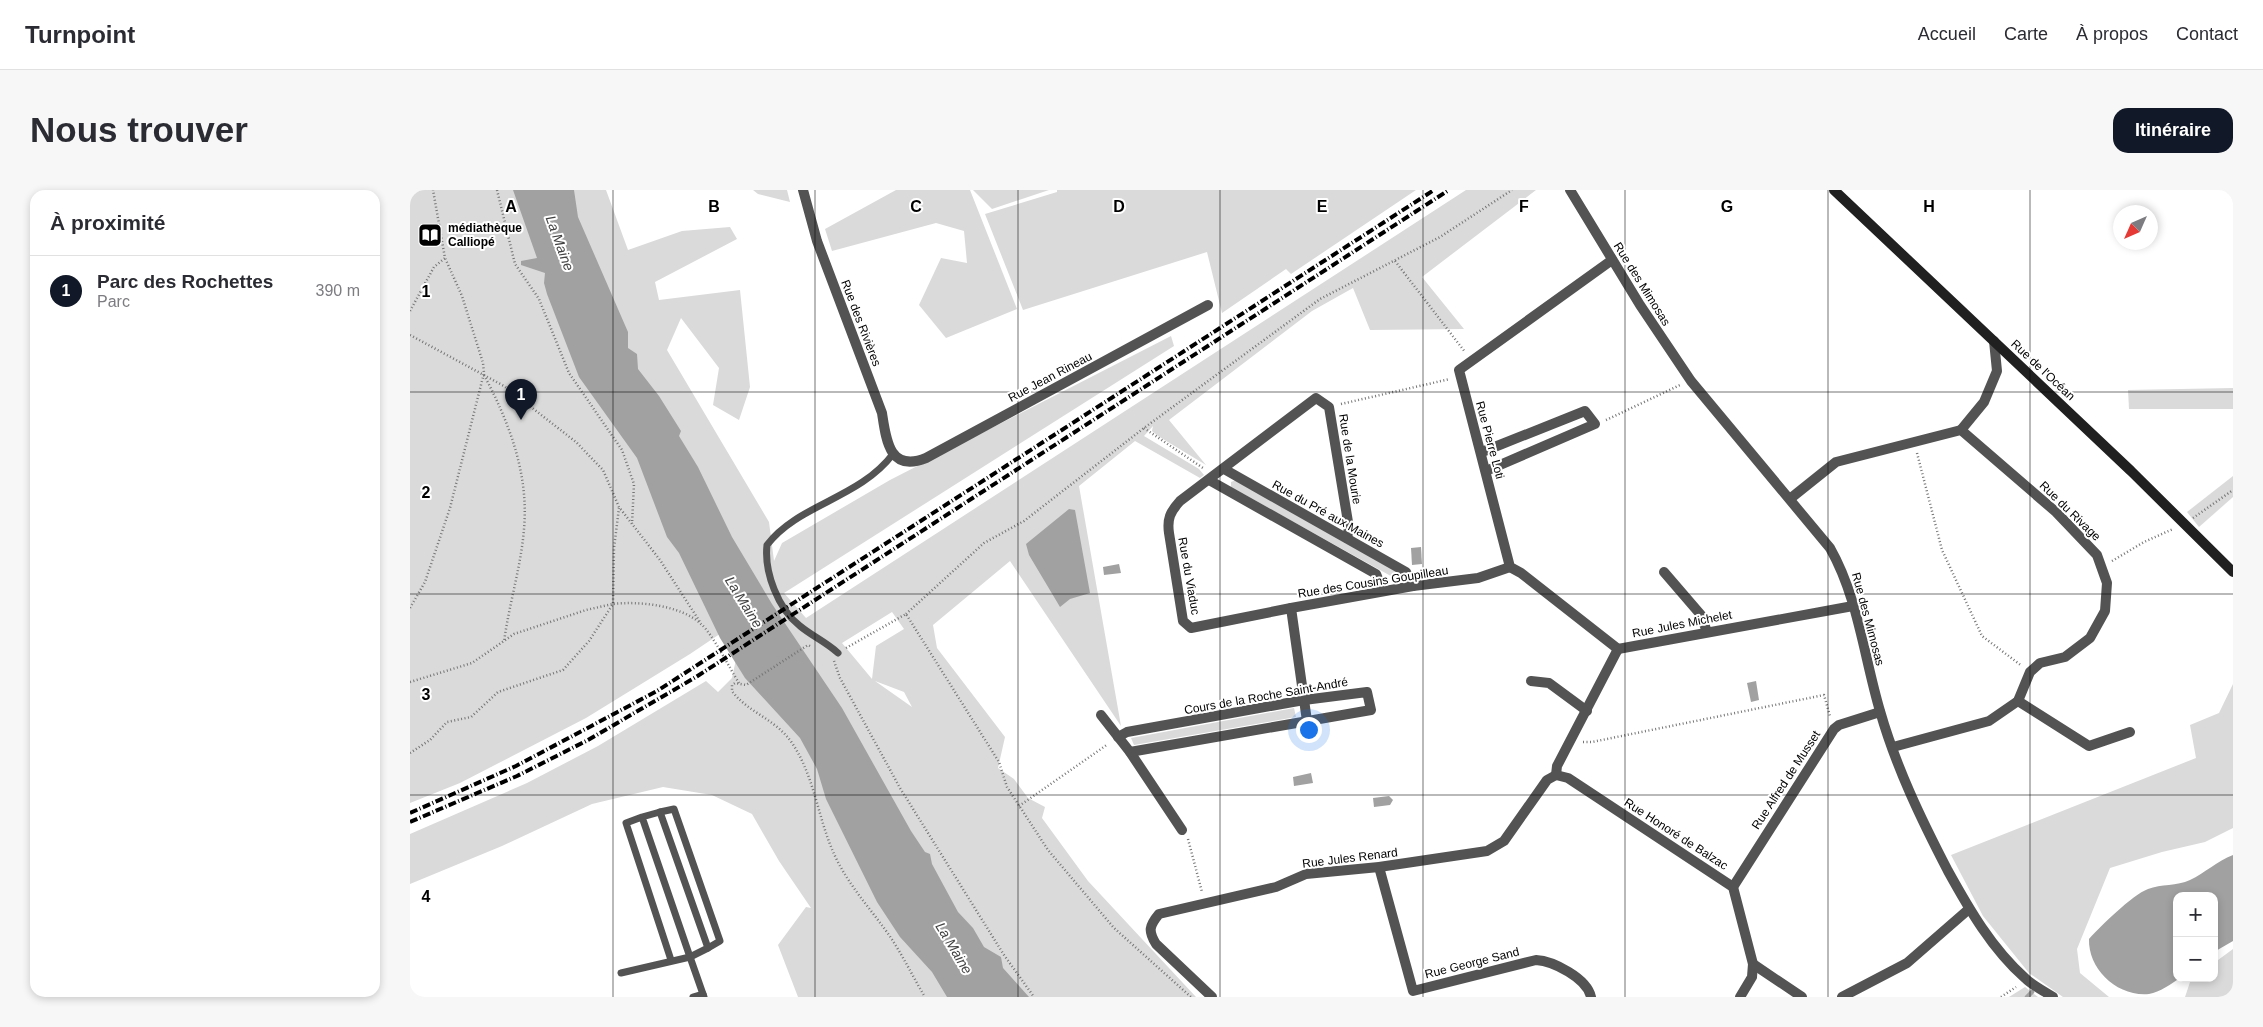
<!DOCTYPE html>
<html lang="fr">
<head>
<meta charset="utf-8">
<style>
	:root { --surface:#fff; --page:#f7f7f7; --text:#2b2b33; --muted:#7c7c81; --line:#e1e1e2; --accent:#111827 }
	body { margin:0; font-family:Helvetica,sans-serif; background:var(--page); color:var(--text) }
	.controls { position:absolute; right:15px; bottom:15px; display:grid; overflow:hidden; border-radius:10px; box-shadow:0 2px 8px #0003 }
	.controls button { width:45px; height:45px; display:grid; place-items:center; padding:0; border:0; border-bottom:1px solid var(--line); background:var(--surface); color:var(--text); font:25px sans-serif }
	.compass { position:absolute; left:1703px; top:15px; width:45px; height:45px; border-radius:50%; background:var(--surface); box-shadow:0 2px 8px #0003; rotate:225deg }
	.you { position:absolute; left:898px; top:539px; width:18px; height:18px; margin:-12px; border:4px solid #fff; border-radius:50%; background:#1a73e8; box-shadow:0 0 0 8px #1a73e833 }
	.badge { display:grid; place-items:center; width:32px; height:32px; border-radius:50%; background:var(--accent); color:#fff; font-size:16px; font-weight:700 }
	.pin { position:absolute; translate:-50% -41px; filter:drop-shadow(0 1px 2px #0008) }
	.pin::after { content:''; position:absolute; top:26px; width:18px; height:15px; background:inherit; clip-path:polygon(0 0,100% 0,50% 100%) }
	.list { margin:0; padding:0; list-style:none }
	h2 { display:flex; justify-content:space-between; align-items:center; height:65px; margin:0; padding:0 20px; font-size:21px }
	h2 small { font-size:16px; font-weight:400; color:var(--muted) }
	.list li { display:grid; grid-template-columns:32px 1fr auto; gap:15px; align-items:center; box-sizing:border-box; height:70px; padding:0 20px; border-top:1px solid var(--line) }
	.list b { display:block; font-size:19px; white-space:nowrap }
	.list p { margin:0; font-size:16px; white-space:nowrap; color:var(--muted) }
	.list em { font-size:16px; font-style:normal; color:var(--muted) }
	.map { position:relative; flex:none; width:1823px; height:807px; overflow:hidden; border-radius:15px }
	header { display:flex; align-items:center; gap:30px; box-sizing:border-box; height:70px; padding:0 25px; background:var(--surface); border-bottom:1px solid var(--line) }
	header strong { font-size:24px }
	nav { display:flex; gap:28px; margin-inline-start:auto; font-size:18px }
	.intro { display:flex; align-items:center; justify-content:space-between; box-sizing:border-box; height:120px; padding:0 30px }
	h1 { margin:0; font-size:35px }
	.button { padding:12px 22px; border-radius:15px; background:var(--accent); color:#fff; font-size:18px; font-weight:700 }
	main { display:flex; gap:30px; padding:0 30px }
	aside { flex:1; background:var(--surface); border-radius:15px; box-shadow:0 2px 8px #0003 }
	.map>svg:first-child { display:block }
	.green { fill:#dadada; fill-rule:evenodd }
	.water { fill:#a1a1a1 }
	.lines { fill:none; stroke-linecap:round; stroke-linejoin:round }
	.stream { stroke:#a1a1a1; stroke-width:4.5 }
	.path { stroke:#757575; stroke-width:2.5; stroke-dasharray:1 2.5; stroke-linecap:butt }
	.lane { stroke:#535353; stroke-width:7 }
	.street { stroke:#535353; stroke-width:10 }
	.secondary { stroke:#202020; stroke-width:10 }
	.rail { stroke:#000; stroke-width:4; stroke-dasharray:8 2.5 1 2.5; stroke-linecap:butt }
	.grid { fill:none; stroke:#000; stroke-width:1; stroke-opacity:0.55 }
	.labels { text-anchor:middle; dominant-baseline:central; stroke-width:4; stroke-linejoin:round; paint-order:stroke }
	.poi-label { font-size:12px; font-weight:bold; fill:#000; stroke:#fff; text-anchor:start }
	.street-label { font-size:12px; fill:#000; stroke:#fff }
	.water-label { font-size:14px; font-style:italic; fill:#424242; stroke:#fff }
	.grid-label { font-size:16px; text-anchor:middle; font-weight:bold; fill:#000; stroke:#fff; stroke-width:4; stroke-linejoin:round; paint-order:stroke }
</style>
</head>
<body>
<header>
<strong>Turnpoint</strong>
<nav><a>Accueil</a><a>Carte</a><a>À propos</a><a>Contact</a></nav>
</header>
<div class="intro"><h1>Nous trouver</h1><a class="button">Itinéraire</a></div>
<main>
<aside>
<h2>À proximité<small></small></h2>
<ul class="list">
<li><span class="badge">1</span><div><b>Parc des Rochettes</b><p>Parc</p></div><em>390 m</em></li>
</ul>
</aside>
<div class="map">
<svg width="1823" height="807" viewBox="0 0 1823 807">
	<rect width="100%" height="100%" fill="#fff"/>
	<g class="green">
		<path d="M0,0H196L218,60L272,41L320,37L327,49L245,92L249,110L330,100L340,197L329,230L303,215L309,178L271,128L257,160L359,332L364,371L372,353L480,290L761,146L764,156L374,403L396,428L1056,0H1126L1012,87L1054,139L960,140L943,98L902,121L759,230L796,275L748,246L742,241L743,236L734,246L789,279L794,285L790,288L725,251L669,296L711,536L600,371L523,435L527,458L595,547L588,578L604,589L618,608L635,617L632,628L678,691L786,807H388L368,755L396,717L401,718L369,671L342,624L302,605L253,597L182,614L92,656L0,694V644L117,593L188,556L296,491L308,502L322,488L335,427L280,464L176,528L50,593L0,613ZM482,422L494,439L466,456L462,489L432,453ZM465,491L494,502L502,517Z"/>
		<path d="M343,0H377L380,12L348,4Z"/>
		<path d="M486,0H560L607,119L536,148L509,115L531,68L557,73L554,41L526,33L422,61L415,39Z"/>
		<path d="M563,0H639L582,19Z"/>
		<path d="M647,0H1006L881,84L876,79L812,123L797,62L613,120L575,24L647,2Z"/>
		<path d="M1823,198V219H1719L1718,200Z"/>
		<path d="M1823,286V307L1789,337L1777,322Z"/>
		<path d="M826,290L991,384L988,390L821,297V292Z"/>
		<path d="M1823,494V638L1795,652L1752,662L1700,678L1667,759L1670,783L1699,807H1653L1619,783L1573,726L1541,665L1786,568L1780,535L1809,523Z"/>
		<path d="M884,518L886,527L724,555L721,548Z"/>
		<path d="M1823,759V807H1775L1781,789L1804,788V773Z"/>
		<path d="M1615,797L1628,807H1599Z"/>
	</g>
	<g class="water">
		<path d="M103,0H164L168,27L218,142V158L227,164L228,179L249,206L271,241L269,246L288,277L322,347L362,414L432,518L501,641L515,662L520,664L522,674L548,722L563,738L574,757L591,767L593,778L619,807H537L522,782L490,747L467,712L416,609L407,579L390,548L335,488L310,448L269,363L257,347L227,268L169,187L137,104L134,93L135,83L111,75V71L127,68Z"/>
		<path d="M659,319L665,320L680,403L660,409L650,417L619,365L616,354Z"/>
		<path d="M1011,357L1012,374L1002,375L1001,358Z"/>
		<path d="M709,374L711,383L694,385L693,377Z"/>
		<path d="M1346,491L1349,510L1341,512L1337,493Z"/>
		<path d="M901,583L903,593L884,596L883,587Z"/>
		<path d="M979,606L983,610L980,615L964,617L963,608Z"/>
		<path d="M1823,665V751L1804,762V706H1767V788H1770C1761,794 1750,802 1739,804C1707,807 1678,779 1679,749C1691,736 1722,705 1738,699C1751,694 1767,696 1780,690C1795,683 1807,671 1823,665Z"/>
	</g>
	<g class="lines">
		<path class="stream" d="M1617,807L1622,802"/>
		<g class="path">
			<path d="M87,0L105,74L129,109L159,183L212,260L224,294L222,334"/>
			<path d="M985,71L1055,162"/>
			<path d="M0,121L24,77L35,68L23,0"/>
			<path d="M0,145L94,196L166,252L193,280L209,317L250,370L290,432"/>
			<path d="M74,185C99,232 119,284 114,339C111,377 99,414 94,452"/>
			<path d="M931,214L1040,189"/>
			<path d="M1196,230L1270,195"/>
			<path d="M734,238L793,278"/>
			<path d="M1507,263L1532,360L1572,446L1612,476"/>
			<path d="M1783,328L1823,300"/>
			<path d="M1702,371L1734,352L1763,339"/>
			<path d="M0,418L15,392L40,318L74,183L73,173L52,106L35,68"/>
			<path d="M496,424L574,353L614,331L734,238L910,109L1030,47L1102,0"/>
			<path d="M400,456L398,455L336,495L325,493L322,495V501C337,522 366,529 382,553C405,587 408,630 425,666C439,696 460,718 479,745C492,764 503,787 515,807"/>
			<path d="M436,458L496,424L589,572L597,597L638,660L704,738L781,807"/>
			<path d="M424,471L430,488L490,598L594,765L624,807"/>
			<path d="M0,492L62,473L104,444L176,420L203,414L204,358L209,318"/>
			<path d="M1173,552H1182L1414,505L1420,526"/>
			<path d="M0,563L20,550L37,532L61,527L88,502L153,480L179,451L203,414C228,411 271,415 291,434C302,443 320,479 329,493"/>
			<path d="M609,616L698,554"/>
			<path d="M778,649L792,702"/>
			<path d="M1591,807L1606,797"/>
		</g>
		<g class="lane">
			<path d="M428,463C416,452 402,446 390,436C368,419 354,382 357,355C388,314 449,309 483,264"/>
			<path d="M250,622L264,619L310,751L298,758"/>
			<path d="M232,627L250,622L298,758L280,767L232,627L216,633L261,770"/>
			<path d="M211,783L280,767L294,807"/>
			<path d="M283,807L293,804"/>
		</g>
		<g class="street">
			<path d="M393,0L407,51L472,223C476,249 479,283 516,268L798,115"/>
			<path d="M1160,0L1230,115L1281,191L1420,358C1448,407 1454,467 1470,521C1486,577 1511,629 1538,681C1559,719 1582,759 1615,788C1623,796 1634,801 1643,807"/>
			<path d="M1202,70L1049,180L1100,377L1111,383L1208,459"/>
			<path d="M1551,240L1574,212L1587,181L1584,151"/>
			<path d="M1072,262L1175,221L1185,234L1076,281"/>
			<path d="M814,279L996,382L1003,396"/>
			<path d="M799,290L966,384L973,401"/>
			<path d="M1381,308L1426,272L1551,240L1646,322L1687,365L1697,393L1695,421L1680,448L1655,467L1630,473L1620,482L1608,511L1579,531L1483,557"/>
			<path d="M1254,382L1291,425L1297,442"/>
			<path d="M881,418L781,438L773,431L759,343C757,329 760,322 770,311L906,208L919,217L939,338L937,348"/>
			<path d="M1208,459L1443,416"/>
			<path d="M1121,491L1139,493L1177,521"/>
			<path d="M1608,511L1679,556L1720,542"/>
			<path d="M691,525L720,562L772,640"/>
			<path d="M897,531L881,418L1003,396L1068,388L1100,377"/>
			<path d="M708,547L717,542L894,510L957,502L961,520L720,562"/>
			<path d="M1146,585L1158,588L1323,697L1343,774L1342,787L1330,807"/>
			<path d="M1146,585L1147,576L1208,459"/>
			<path d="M969,677L1003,801L1126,770C1143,771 1177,788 1181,807"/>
			<path d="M1323,697L1424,539L1429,535L1470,522"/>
			<path d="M1343,774L1392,807"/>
			<path d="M802,807L746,754C738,741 739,736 749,724L866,697L896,684L969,677L1077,661L1094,651L1137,590L1146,585"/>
			<path d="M1432,807L1497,773L1559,719"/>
		</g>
		<path class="secondary" d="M1424,0L1721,281L1823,382"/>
		<g class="rail">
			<path d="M0,623L106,576L247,501L1024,0"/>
			<path d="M0,632L107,586L178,550L286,487L1039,0"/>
		</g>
	</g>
	<path class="grid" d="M203,0V807M405,0V807M608,0V807M810,0V807M1013,0V807M1215,0V807M1418,0V807M1620,0V807M0,202H1823M0,404H1823M0,605H1823"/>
	<defs>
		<g id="library-square" transform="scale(1.25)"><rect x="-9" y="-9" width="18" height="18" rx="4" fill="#000" stroke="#fff"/><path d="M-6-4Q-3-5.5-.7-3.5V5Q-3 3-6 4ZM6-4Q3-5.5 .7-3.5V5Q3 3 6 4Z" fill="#fff"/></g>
	</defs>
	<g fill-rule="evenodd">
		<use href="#library-square" x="20" y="45"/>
	</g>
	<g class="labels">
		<g class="poi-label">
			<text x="38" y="38">médiathèque<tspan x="38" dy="14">Calliopé</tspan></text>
		</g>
		<g class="street-label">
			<text transform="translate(1232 94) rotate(58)">Rue des Mimosas</text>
			<text transform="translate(451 133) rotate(69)">Rue des Rivières</text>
			<text transform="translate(1633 180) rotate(43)">Rue de l'Océan</text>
			<text transform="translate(640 187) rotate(-28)">Rue Jean Rineau</text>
			<text transform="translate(1080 250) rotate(75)">Rue Pierre Loti</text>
			<text transform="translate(940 269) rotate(81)">Rue de la Mourie</text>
			<text transform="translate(1660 321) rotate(44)">Rue du Rivage</text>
			<text transform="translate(918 324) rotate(29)">Rue du Pré aux Maines</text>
			<text transform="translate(779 386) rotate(80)">Rue du Viaduc</text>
			<text transform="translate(963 392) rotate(-9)">Rue des Cousins Goupilleau</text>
			<text transform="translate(1458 429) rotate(75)">Rue des Mimosas</text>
			<text transform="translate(1272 434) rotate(-11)">Rue Jules Michelet</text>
			<text transform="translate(856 506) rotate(-10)">Cours de la Roche Saint-André</text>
			<text transform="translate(1376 590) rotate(-57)">Rue Alfred de Musset</text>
			<text transform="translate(1266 644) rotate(33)">Rue Honoré de Balzac</text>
			<text transform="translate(940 668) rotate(-7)">Rue Jules Renard</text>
			<text transform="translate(1062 773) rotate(-14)">Rue George Sand</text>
		</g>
		<g class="water-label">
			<text transform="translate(150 53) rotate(70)">La Maine</text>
			<text transform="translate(334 412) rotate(58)">La Maine</text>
			<text transform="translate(544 758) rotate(59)">La Maine</text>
		</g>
	</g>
	<g class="grid-label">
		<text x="101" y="22">A</text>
		<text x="304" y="22">B</text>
		<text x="506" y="22">C</text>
		<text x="709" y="22">D</text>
		<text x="912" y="22">E</text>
		<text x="1114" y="22">F</text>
		<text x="1317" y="22">G</text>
		<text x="1519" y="22">H</text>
		<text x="16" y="107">1</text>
		<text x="16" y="308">2</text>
		<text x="16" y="510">3</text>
		<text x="16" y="712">4</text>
	</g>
</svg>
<div class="controls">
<button>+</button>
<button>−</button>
</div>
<svg class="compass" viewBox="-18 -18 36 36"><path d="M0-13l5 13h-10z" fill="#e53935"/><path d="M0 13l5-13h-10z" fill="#7c7c81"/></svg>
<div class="you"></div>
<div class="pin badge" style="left:111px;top:230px">1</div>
</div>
</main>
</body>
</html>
